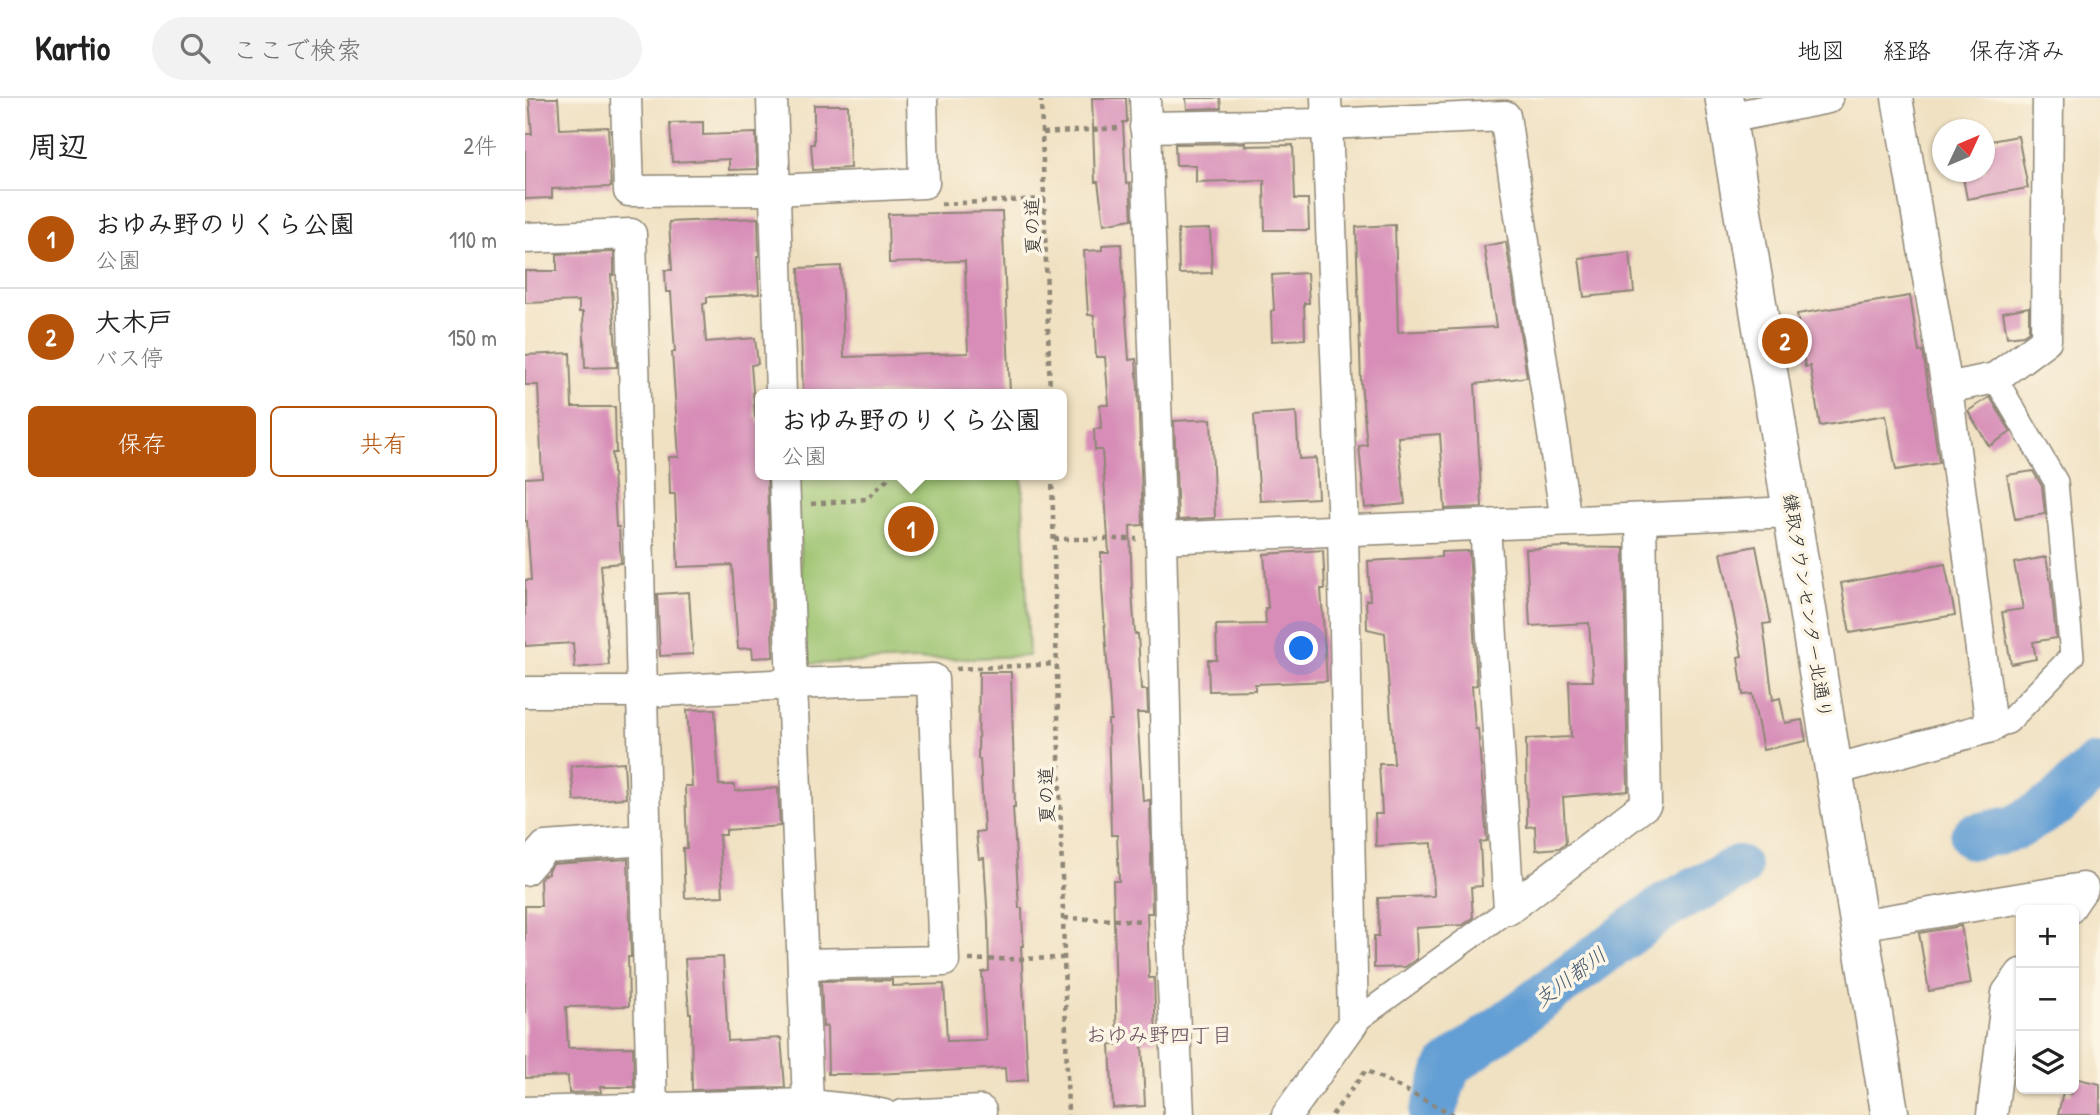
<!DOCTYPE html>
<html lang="ja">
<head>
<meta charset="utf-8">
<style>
	:root { --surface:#fff; --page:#f2f2f2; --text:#222; --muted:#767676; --line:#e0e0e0; --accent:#b45309 }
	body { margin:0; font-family:"Patrick Hand","Klee One",sans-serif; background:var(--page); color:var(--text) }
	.controls { position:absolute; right:21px; bottom:21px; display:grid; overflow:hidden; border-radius:10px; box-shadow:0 2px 5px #0004 }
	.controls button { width:63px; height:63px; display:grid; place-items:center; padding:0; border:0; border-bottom:2px solid var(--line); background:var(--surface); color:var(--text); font:35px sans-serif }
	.compass { position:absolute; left:1407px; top:21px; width:63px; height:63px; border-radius:50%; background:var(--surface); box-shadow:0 2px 5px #0004; rotate:46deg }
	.you { position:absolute; left:777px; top:551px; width:24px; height:24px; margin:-18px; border:5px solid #fff; border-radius:50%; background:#1a73e8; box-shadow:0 0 0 10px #1a73e833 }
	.badge { display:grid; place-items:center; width:46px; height:46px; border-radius:50%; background:var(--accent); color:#fff; font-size:23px; font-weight:700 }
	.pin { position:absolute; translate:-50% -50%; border:4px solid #fff; box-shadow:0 2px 7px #0006 }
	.popup { position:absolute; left:230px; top:291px; width:312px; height:91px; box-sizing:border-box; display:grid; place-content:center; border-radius:10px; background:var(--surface); filter:drop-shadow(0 2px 5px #0005); font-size:23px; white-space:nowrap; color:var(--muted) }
	.popup b { font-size:26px; color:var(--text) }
	.popup::after { content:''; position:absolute; left:50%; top:100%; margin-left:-14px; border:14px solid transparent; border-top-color:var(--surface) }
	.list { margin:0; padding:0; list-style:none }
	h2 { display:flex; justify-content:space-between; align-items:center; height:91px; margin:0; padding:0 28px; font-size:30px }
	h2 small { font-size:23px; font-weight:400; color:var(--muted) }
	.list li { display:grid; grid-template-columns:46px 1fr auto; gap:21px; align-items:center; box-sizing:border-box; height:98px; padding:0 28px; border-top:2px solid var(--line) }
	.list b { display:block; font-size:26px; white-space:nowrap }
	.list p { margin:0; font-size:23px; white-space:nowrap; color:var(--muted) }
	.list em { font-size:23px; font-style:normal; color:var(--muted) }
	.actions { display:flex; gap:14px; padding:21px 28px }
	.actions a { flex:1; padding:16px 0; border:2px solid var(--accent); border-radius:10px; text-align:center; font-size:24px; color:var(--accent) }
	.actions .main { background:var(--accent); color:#fff }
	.icon { flex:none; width:38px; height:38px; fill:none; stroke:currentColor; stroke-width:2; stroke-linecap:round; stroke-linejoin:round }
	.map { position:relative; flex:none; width:1575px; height:1017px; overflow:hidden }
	header { display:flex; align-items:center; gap:42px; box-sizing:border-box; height:98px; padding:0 35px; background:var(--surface); border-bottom:2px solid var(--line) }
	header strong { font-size:33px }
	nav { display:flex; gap:38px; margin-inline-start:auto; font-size:24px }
	.search { width:490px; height:63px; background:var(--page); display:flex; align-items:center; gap:18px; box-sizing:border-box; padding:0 24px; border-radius:38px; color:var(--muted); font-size:26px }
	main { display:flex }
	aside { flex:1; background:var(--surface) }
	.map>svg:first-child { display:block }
	.green { fill:#9bc36e; stroke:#63774c; stroke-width:2 }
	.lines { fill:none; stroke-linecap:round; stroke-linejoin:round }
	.river { stroke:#649fd4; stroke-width:46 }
	.building { fill:#d78db7 }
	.pedestrian-casing { stroke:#8e8676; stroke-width:26 }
	.minor-casing { stroke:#8e8676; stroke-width:33 }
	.tertiary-casing { stroke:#8e8676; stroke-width:40 }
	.path { stroke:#8e8676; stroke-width:4.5; stroke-dasharray:5 5; stroke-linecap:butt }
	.pedestrian { stroke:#fff; stroke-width:23 }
	.minor { stroke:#fff; stroke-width:30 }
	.tertiary { stroke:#fff; stroke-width:37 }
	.labels { text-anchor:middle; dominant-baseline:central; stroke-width:7; stroke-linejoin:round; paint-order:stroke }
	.street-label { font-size:19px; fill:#2b2b2b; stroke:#fcf5e5 }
	.water-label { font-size:21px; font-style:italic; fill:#42596f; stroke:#fcf5e5 }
	.neighbourhood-label { font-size:21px; fill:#674d5c; stroke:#fcf5e5 }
</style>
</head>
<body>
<header>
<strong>Kartio</strong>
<div class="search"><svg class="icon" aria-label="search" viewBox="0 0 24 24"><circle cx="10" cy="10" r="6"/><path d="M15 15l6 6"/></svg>ここで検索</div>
<nav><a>地図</a><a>経路</a><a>保存済み</a></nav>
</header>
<main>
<aside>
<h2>周辺<small>2件</small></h2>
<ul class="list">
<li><span class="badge">1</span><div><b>おゆみ野のりくら公園</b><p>公園</p></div><em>110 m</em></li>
<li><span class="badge">2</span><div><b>大木戸</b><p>バス停</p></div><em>150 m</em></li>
</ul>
<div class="actions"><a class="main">保存</a><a>共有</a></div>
</aside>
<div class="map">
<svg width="1575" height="1017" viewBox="0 0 1575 1017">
	<rect width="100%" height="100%" fill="#fcf5e5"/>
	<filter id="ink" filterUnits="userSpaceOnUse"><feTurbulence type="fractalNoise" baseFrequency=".0143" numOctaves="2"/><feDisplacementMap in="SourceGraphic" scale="14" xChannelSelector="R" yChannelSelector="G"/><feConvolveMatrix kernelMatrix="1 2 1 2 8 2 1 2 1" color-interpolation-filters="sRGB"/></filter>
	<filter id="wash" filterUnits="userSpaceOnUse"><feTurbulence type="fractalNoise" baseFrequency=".00686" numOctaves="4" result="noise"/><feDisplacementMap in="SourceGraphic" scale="28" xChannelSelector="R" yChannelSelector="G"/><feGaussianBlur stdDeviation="1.57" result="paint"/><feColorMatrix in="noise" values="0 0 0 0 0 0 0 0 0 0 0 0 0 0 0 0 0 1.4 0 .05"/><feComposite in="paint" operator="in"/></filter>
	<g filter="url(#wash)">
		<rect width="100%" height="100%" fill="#f0e1c2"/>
		<path class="green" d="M272,377H497L504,558L280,566Z"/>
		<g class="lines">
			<g class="river">
				<path d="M1448,739L1490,730L1531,706L1571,668"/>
				<path d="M907,1017L923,969L1142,807L1213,770"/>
			</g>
		</g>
		<g id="blocks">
			<g class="building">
				<path d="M4,0H33L35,31L83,29L86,89L27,91V100L0,101V36H7Z"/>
				<path d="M567,0H601L602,24H598L601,86L605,85L607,121L579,126L573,84H570Z"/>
				<path d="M661,0H695L696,10L662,11Z"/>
				<path d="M289,7H323L325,70L288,72L286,46H289Z"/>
				<path d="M178,24V37L231,35L232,71L204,72V61L147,64L145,25Z"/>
				<path d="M1493,38L1503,90L1442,101L1437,74H1460V44Z"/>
				<path d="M720,45V48L768,47L770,101H783L784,132H740L739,82L671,84V67H651L650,46Z"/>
				<path d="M477,114L485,295L278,296L274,170L316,168L319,259L443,255L440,163L364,165L363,116Z"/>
				<path d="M233,120L234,158H232L234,196L182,199V205L178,206L181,244L230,240L233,266L226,267L230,319H233V325H235V377H242L248,559L228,560L227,550L213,551L207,467L153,469L150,396H145L144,359H154L147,254H150L146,194H141L140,172H147L144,124Z"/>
				<path d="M870,127L873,234L971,229L959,148L981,144L1002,279L950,286L957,409L920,411L915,336L873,339L880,406L840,410L834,348L842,347L836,285L831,129Z"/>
				<path d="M685,131L687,175L654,176L653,132Z"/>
				<path d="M596,146L604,262L611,261L613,291L618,427L605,428L607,494L610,536H613L616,592H622L623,615H612L618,703L625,702L627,815H622L624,880H629L631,943L617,944L620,1008L588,1010L585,947H592L588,783H594L592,737H586L583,622H586L577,489L576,455H584L577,352H570L569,331H576L575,307H584L580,259H571L569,217H563L559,153L577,152V147Z"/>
				<path d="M89,154V177H86L92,269L60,270L58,214H54V203L0,205V173H32V156Z"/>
				<path d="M1105,154L1109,194L1059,199L1054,160Z"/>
				<path d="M782,175L784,205H779L780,241L747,243L746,213L749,212L747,177Z"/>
				<path d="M1385,198L1394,254L1398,253L1414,365L1371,372L1361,317L1295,328L1285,268L1280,269L1272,216Z"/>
				<path d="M1504,209V233L1498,237L1482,239L1478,214Z"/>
				<path d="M45,255L47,309H90L91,355H87L91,429H94L96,465L76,467L84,567L50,570L48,545L0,548V482H6L2,423H0V380L17,379L13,287H0V257Z"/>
				<path d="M1465,299L1486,334L1464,348L1443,313Z"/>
				<path d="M771,314L774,361L791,360L793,400L735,403L729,317Z"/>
				<path d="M686,321L690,420L653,422L649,323Z"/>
				<path d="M1508,373L1517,388L1520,416L1490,421L1482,377Z"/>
				<path d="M1231,448L1246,525L1238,526L1248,602L1255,600L1260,625L1277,622L1281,643L1238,652L1227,596L1218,597L1213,559L1217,558L1196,455Z"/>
				<path d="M1038,449L1099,450L1103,693L1038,699L1041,745L1034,750L1011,752L1010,728L1002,729L1001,641L1046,639L1044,583H1068L1064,525L1005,528L1001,451Z"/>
				<path d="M798,452L800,491H796L802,583L730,586V592L684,593L683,562H692L691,527L741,526L740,510H743L739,456Z"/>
				<path d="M944,453L952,587L947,588L950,631H953L962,743L955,744L957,788L946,789L948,820L938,827L891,830L892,861L880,869L849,870V838H854L853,800L909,798L907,745L851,748L850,716H857L854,666H869L860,535L842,531L841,502H845L843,463L916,459V454Z"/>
				<path d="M1521,459L1526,486L1531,540L1508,544L1511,561L1486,566L1477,514L1498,511L1489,465Z"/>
				<path d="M1420,466L1430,517L1325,535L1316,485Z"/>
				<path d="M164,494L168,556L135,558L132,496Z"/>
				<path d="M454,574H486L490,709H488L494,810H497L498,848H496L503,982L481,984L480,970L347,976H303L302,928L298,929L296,883L367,882V888L419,886L422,943L461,942L457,874L464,873L463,823L459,760L454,761L451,734L459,733L455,661H453Z"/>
				<path d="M190,611L194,687H210V693L253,690L255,728L201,732V737H194L198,798L160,800L158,750H162L160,688H167L162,612Z"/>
				<path d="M99,664L101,700L49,703L46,668Z"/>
				<path d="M103,761L106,859H103L104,908L41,909L43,950L108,949L109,989H75L76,994L44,995L43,978L0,980V808H16L15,782L19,777L23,776V772L28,766Z"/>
				<path d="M1436,828L1446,886L1404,893L1394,835Z"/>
				<path d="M198,859L203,943L256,940L260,989L167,992L166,915H164L160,861Z"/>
				<path d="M1549,980L1575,986V1017H1533L1538,994L1546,996Z"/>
			</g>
		</g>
	</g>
	<g filter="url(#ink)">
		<use href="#blocks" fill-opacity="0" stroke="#8e8676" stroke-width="2"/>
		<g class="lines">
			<g class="pedestrian-casing">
				<g id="pedestrian">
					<path d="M1466,629L1483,624L1547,558L1531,384L1470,280"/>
					<path d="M828,925L984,811"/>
				</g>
			</g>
			<g class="minor-casing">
				<g id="minor">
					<path d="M101,0L104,93L249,92L399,85L397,0"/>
					<path d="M247,0L256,296"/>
					<path d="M620,0L636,440L645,824L654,1017"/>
					<path d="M1202,20L1303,0"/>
					<path d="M620,29L801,26L980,18L1041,423"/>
					<path d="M0,140L106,136L127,1011"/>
					<path d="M1422,290L1470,280L1521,242L1523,0"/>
					<path d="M259,377L283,1006"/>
					<path d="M960,427L984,811"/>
					<path d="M636,440L1268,414"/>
					<path d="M0,594H117L266,586L408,581L419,863L279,866"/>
					<path d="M1309,672L1466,629L1422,290L1372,0"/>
					<path d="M0,772L20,749L121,742"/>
					<path d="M984,811L1121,706L1116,421"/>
					<path d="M1333,827L1558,790L1543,812"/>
					<path d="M0,1014L283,1006C309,1011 334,1010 359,1017"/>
					<path d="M378,1017L456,1013"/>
					<path d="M762,1017L828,925L818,433L801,0"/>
					<path d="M1467,1017L1482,895L1496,876"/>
				</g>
			</g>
			<g class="tertiary-casing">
				<path id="tertiary" d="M1199,0L1365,1017"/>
			</g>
			<g class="path">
				<path d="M516,0L525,296"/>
				<path d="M518,35L594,30"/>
				<path d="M416,106L520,101"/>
				<path d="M527,377L543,1017"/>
				<path d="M286,406L342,401L362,381L363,377"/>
				<path d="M529,441H612"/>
				<path d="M431,571L531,566"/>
				<path d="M539,820L619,823"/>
				<path d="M444,862L538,860"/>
				<path d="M807,1017L841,972L929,1017"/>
			</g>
			<use href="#pedestrian" class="pedestrian"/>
			<use href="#minor" class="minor"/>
			<use href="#tertiary" class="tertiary"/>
		</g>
	</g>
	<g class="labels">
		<g class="street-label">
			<text transform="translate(507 128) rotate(-92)">夏の道</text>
			<text transform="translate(1283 508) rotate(81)">鎌取タウンセンター北通り</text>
			<text transform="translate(521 697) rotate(-92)">夏の道</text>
		</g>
		<g class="water-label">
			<text transform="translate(1045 879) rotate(-37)">支川都川</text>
		</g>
		<g class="neighbourhood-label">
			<text x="634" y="936">おゆみ野四丁目</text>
		</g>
	</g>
</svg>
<div class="controls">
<button>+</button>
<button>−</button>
<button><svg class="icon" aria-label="layers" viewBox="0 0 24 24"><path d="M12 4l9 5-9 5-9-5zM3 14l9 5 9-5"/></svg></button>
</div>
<svg class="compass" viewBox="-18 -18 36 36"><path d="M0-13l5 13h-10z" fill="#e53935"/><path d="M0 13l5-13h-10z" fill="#767676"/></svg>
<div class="you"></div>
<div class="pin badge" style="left:386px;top:431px">1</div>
<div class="popup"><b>おゆみ野のりくら公園</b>公園</div>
<div class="pin badge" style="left:1260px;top:243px">2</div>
</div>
</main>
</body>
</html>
